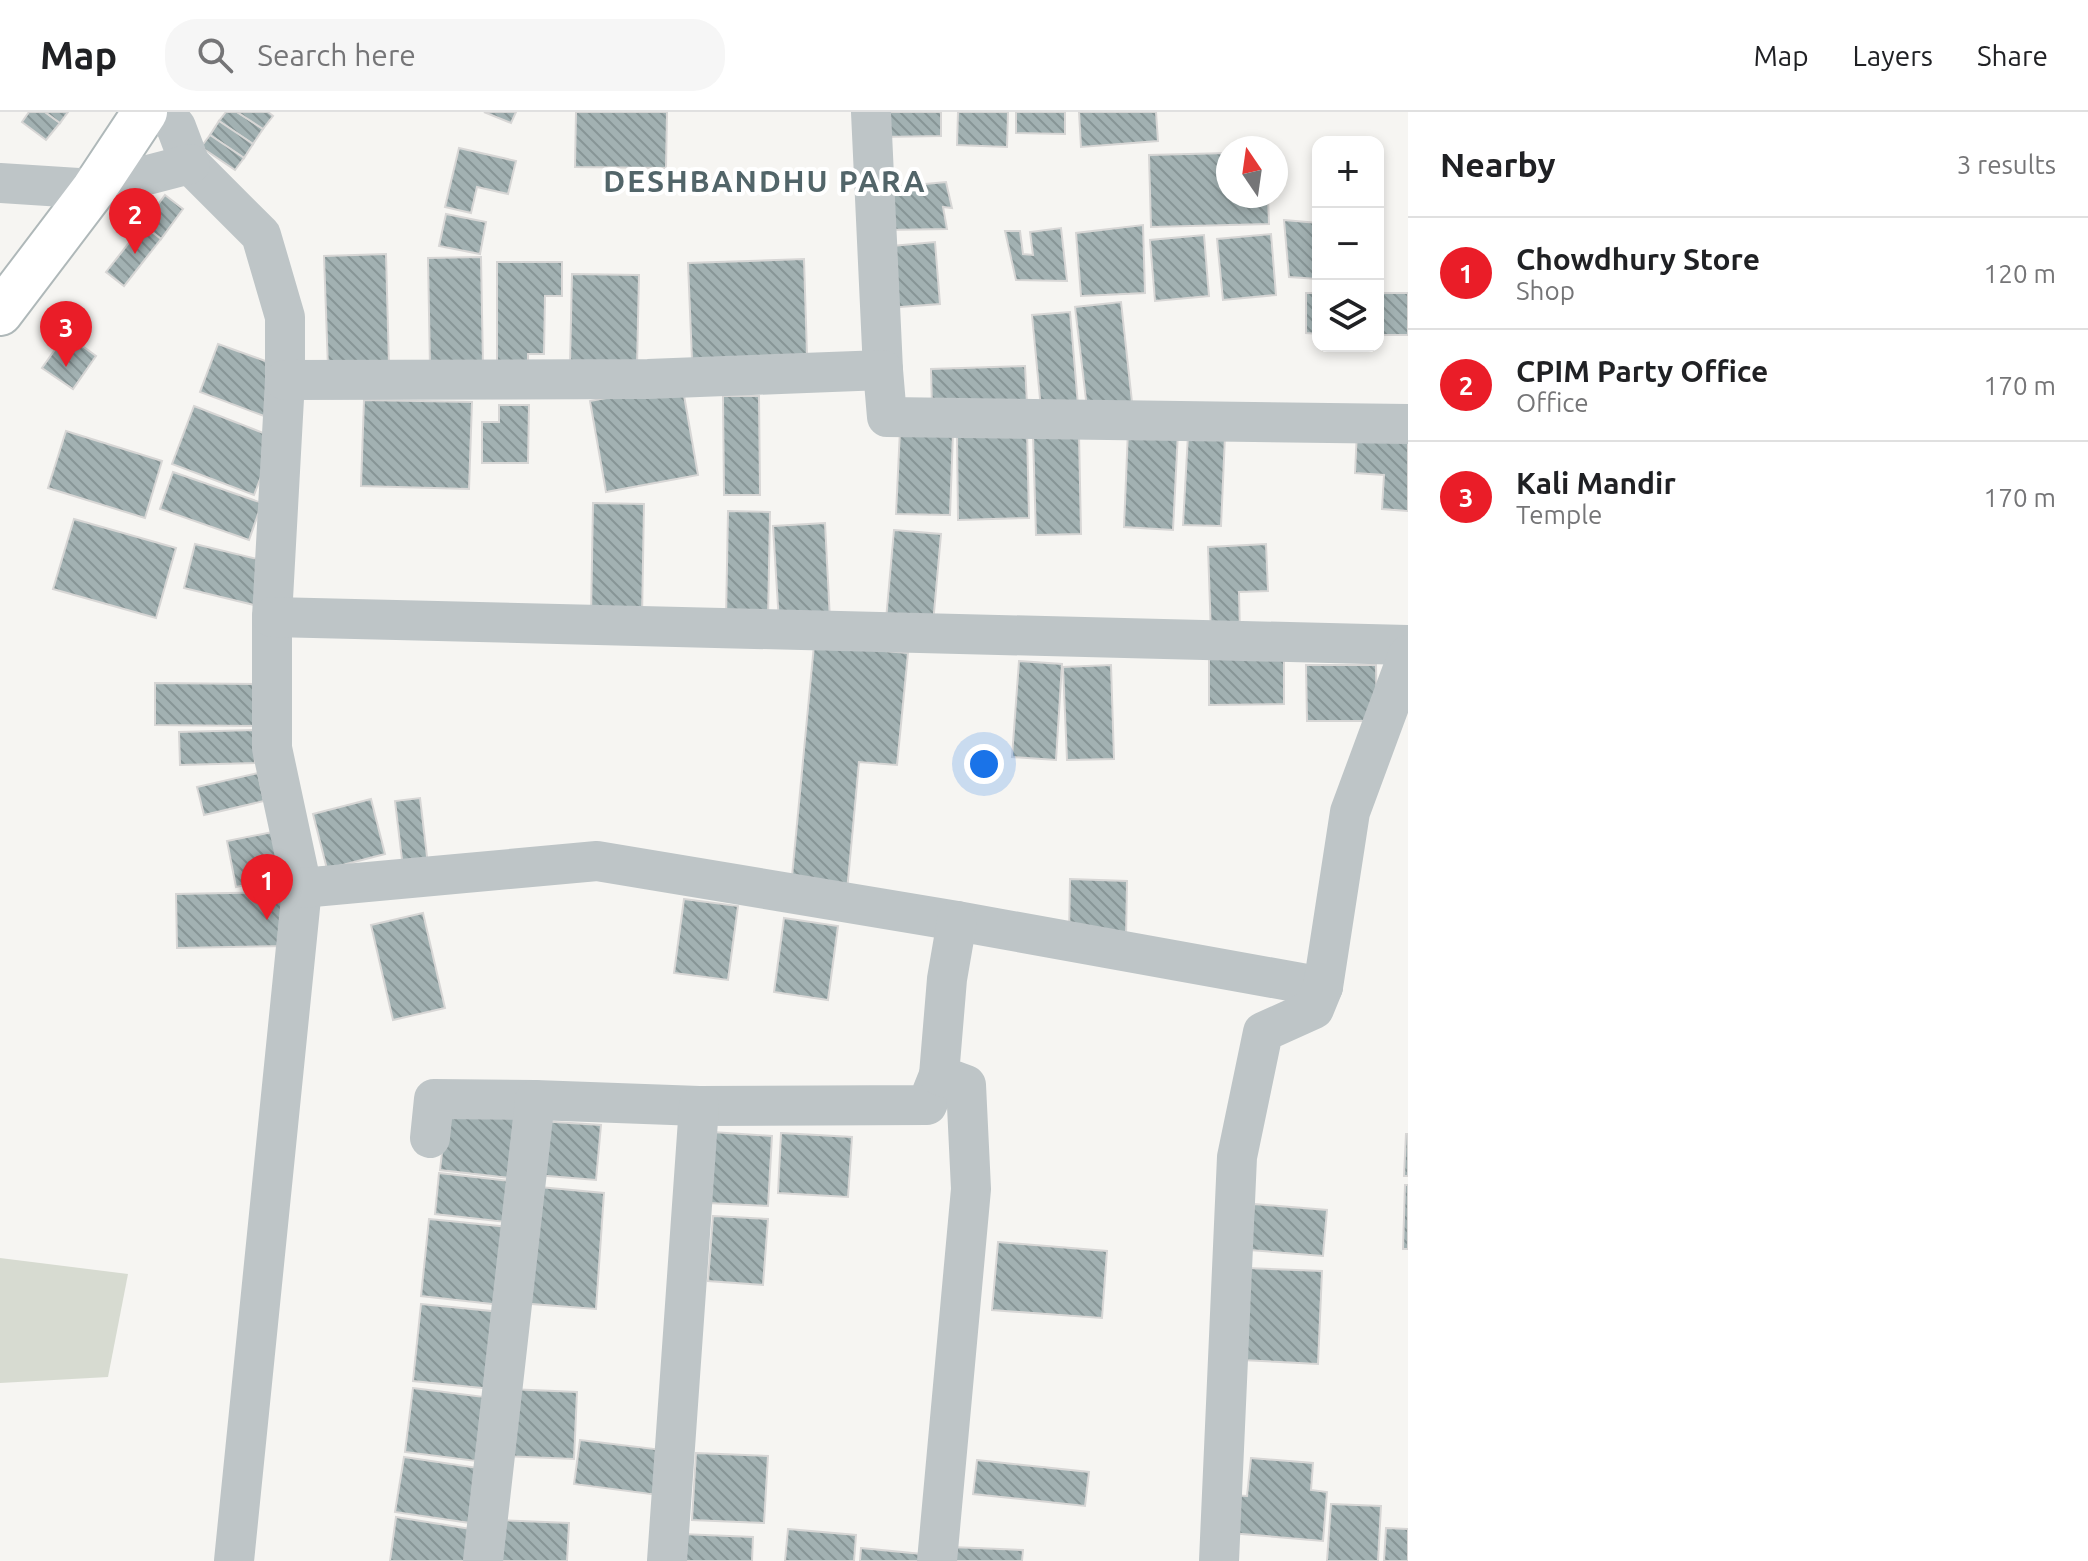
<!DOCTYPE html>
<html lang="en">
<head>
<meta charset="utf-8">
<style>
	:root { --surface:#fff; --page:#f6f6f6; --text:#202124; --muted:#757577; --line:#e0e0e0; --accent:#ea1d28 }
	body { margin:0; font-family:Ubuntu,sans-serif; background:var(--page); color:var(--text) }
	.controls { position:absolute; right:24px; top:24px; display:grid; overflow:hidden; border-radius:16px; box-shadow:0 4px 12px #0003 }
	.controls button { width:72px; height:72px; display:grid; place-items:center; padding:0; border:0; border-bottom:2px solid var(--line); background:var(--surface); color:var(--text); font:40px sans-serif }
	.compass { position:absolute; left:1216px; top:24px; width:72px; height:72px; border-radius:50%; background:var(--surface); box-shadow:0 4px 12px #0003; rotate:347deg }
	.you { position:absolute; left:984px; top:652px; width:28px; height:28px; margin:-20px; border:6px solid #fff; border-radius:50%; background:#1a73e8; box-shadow:0 0 0 12px #1a73e833 }
	.badge { display:grid; place-items:center; width:52px; height:52px; border-radius:50%; background:var(--accent); color:#fff; font-size:26px; font-weight:700 }
	.pin { position:absolute; translate:-50% -66px; filter:drop-shadow(0 2px 4px #0008) }
	.pin::after { content:''; position:absolute; top:42px; width:28px; height:24px; background:inherit; clip-path:polygon(0 0,100% 0,50% 100%) }
	.list { margin:0; padding:0; list-style:none }
	h2 { display:flex; justify-content:space-between; align-items:center; height:104px; margin:0; padding:0 32px; font-size:34px }
	h2 small { font-size:26px; font-weight:400; color:var(--muted) }
	.list li { display:grid; grid-template-columns:52px 1fr auto; gap:24px; align-items:center; box-sizing:border-box; height:112px; padding:0 32px; border-top:2px solid var(--line) }
	.list b { display:block; font-size:30px; white-space:nowrap }
	.list p { margin:0; font-size:26px; white-space:nowrap; color:var(--muted) }
	.list em { font-size:26px; font-style:normal; color:var(--muted) }
	.icon { flex:none; width:44px; height:44px; fill:none; stroke:currentColor; stroke-width:2; stroke-linecap:round; stroke-linejoin:round }
	.map { position:relative; flex:none; width:1408px; height:1449px; overflow:hidden }
	header { display:flex; align-items:center; gap:48px; box-sizing:border-box; height:112px; padding:0 40px; background:var(--surface); border-bottom:2px solid var(--line) }
	header strong { font-size:38px }
	nav { display:flex; gap:44px; margin-inline-start:auto; font-size:28px }
	.search { width:560px; height:72px; background:var(--page); display:flex; align-items:center; gap:20px; box-sizing:border-box; padding:0 28px; border-radius:32px; color:var(--muted); font-size:30px }
	main { display:flex }
	aside { flex:1; background:var(--surface) }
	.map>svg:first-child { display:block }
	.grass { fill:#d7dbd1 }
	.building { fill:url(#building-back-hatch); stroke:#d7d6d5; stroke-width:2 }
	.lines { fill:none; stroke-linecap:round; stroke-linejoin:round }
	.primary-casing { stroke:#afb8b9; stroke-width:48 }
	.street { stroke:#bec5c7; stroke-width:40 }
	.primary { stroke:#fff; stroke-width:44 }
	.labels { text-anchor:middle; dominant-baseline:central; stroke-width:8; stroke-linejoin:round; paint-order:stroke }
	.district-label { font-size:30px; font-weight:bold; letter-spacing:2px; fill:#526569; stroke:#fff }
</style>
</head>
<body>
<header>
<strong>Map</strong>
<div class="search"><svg class="icon" aria-label="search" viewBox="0 0 24 24"><circle cx="10" cy="10" r="6"/><path d="M15 15l6 6"/></svg>Search here</div>
<nav><a>Map</a><a>Layers</a><a>Share</a></nav>
</header>
<main>
<div class="map">
<svg width="1408" height="1449" viewBox="0 0 1408 1449">
	<defs>
		<pattern id="building-back-hatch" width="6" height="6" patternUnits="userSpaceOnUse" patternTransform="scale(2)"><rect width="6" height="6" fill="#a2b1b2"/><path d="M-1 5l2 2M0 0l6 6M5-1l2 2" fill="none" stroke="#879596"/></pattern>
	</defs>
	<rect width="100%" height="100%" fill="#f6f5f2"/>
	<path class="grass" d="M0,1146L128,1162L108,1265L0,1271Z"/>
	<g class="building">
		<path d="M29,0H45L60,11L46,28L22,10Z"/>
		<path d="M45,0H68L60,11Z"/>
		<path d="M226,0H237L263,17L253,32L219,9Z"/>
		<path d="M237,0H268L273,4L263,17Z"/>
		<path d="M484,0H516L511,11Z"/>
		<path d="M576,0H667L666,56L575,55Z"/>
		<path d="M880,0H941V24L880,25Z"/>
		<path d="M958,0H1008L1007,35L957,33Z"/>
		<path d="M1016,0H1065V22L1016,21Z"/>
		<path d="M1079,0H1156L1158,29L1081,35Z"/>
		<path d="M219,9L253,32L244,46L210,23Z"/>
		<path d="M210,23L244,46L235,58L201,35Z"/>
		<path d="M459,36L516,49L508,82L477,75L471,101L445,95Z"/>
		<path d="M1228,41V84H1268L1269,112L1151,115L1149,43Z"/>
		<path d="M946,70L952,96L943,95L947,117L884,118L882,76Z"/>
		<path d="M165,83L183,97L161,127L143,113Z"/>
		<path d="M446,102L486,110L480,142L439,134Z"/>
		<path d="M1284,108L1318,111V167L1289,165Z"/>
		<path d="M143,113L161,127L124,174L106,160Z"/>
		<path d="M1143,113L1145,181L1081,184L1076,121Z"/>
		<path d="M1061,116L1067,169L1016,168L1005,119H1020L1023,142L1033,143L1030,120Z"/>
		<path d="M1271,122L1276,183L1223,188L1217,127Z"/>
		<path d="M1204,123L1209,184L1155,189L1150,128Z"/>
		<path d="M935,130L940,192L887,196L881,135Z"/>
		<path d="M386,142L389,254L328,256L324,144Z"/>
		<path d="M481,145L483,255L430,256L428,146Z"/>
		<path d="M804,147L807,243L692,248L688,151Z"/>
		<path d="M497,150H562V184H545L544,242H528V262H497Z"/>
		<path d="M572,162L639,163L637,254L570,252Z"/>
		<path d="M1306,181H1318V222L1306,221Z"/>
		<rect x="1378" y="181" width="30" height="42"/>
		<path d="M1121,190L1132,290L1087,296L1075,195Z"/>
		<path d="M1070,200L1078,293L1041,297L1032,203Z"/>
		<path d="M66,222L96,244L73,277L42,256Z"/>
		<path d="M218,232L282,255L264,304L200,280Z"/>
		<path d="M1025,254L1027,292L932,296L931,257Z"/>
		<path d="M682,272L698,363L606,380L590,289Z"/>
		<path d="M723,284H759L760,383H724Z"/>
		<path d="M364,288L472,290L469,377L361,374Z"/>
		<path d="M499,293H529L528,351H482V310H499Z"/>
		<path d="M194,294L276,326L254,383L172,352Z"/>
		<path d="M900,318L953,320L950,403L896,402Z"/>
		<path d="M1027,318L1029,406L958,408L957,320Z"/>
		<path d="M1128,318L1178,320L1173,418L1124,415Z"/>
		<path d="M66,319L162,349L145,406L48,376Z"/>
		<path d="M1357,319L1408,321V399L1382,397L1384,363L1355,361Z"/>
		<path d="M1079,322L1081,422L1036,423L1033,323Z"/>
		<path d="M1188,323L1225,324L1221,414L1183,413Z"/>
		<path d="M173,360L262,391L249,428L160,397Z"/>
		<path d="M593,391L644,392L642,506H591Z"/>
		<path d="M728,399L770,400L768,508L726,507Z"/>
		<path d="M74,407L176,436L156,506L53,477Z"/>
		<path d="M825,411L830,508L779,511L773,414Z"/>
		<path d="M894,418L941,422L933,512L886,508Z"/>
		<path d="M195,432L265,449L254,493L184,476Z"/>
		<path d="M1266,432L1268,479L1239,480L1240,523L1211,524L1208,435Z"/>
		<path d="M814,533L908,541L897,653L859,650L847,779L791,775Z"/>
		<path d="M1284,538V592L1209,593V539Z"/>
		<path d="M1019,549L1062,552L1056,648L1012,645Z"/>
		<path d="M1111,553L1114,647L1067,648L1063,555Z"/>
		<path d="M1306,553H1376L1377,609H1307Z"/>
		<path d="M155,571L258,572V614L155,613Z"/>
		<path d="M254,618L255,651L180,653L179,620Z"/>
		<path d="M258,661L264,689L204,703L197,675Z"/>
		<path d="M420,686L428,753L403,756L395,689Z"/>
		<path d="M371,687L385,742L327,757L313,702Z"/>
		<path d="M278,719L287,764L236,775L227,729Z"/>
		<path d="M1070,767L1127,769L1126,827L1069,826Z"/>
		<path d="M287,780L288,834L177,836L176,782Z"/>
		<path d="M684,787L738,794L728,868L674,861Z"/>
		<path d="M423,801L445,896L393,908L371,813Z"/>
		<path d="M784,806L838,814L828,888L774,880Z"/>
		<path d="M447,997L518,1005L511,1066L440,1058Z"/>
		<path d="M539,1009L601,1013L596,1068L536,1063Z"/>
		<path d="M712,1020L772,1024L768,1094L708,1091Z"/>
		<path d="M781,1021L852,1025L848,1085L778,1081Z"/>
		<path d="M1406,1022H1408V1064H1404Z"/>
		<path d="M439,1061L511,1069L506,1110L435,1102Z"/>
		<path d="M1405,1073H1408V1137H1403Z"/>
		<path d="M528,1074L604,1081L596,1197L519,1191Z"/>
		<path d="M1254,1092L1327,1098L1323,1144L1250,1138Z"/>
		<path d="M713,1104L768,1107L763,1173L708,1169Z"/>
		<path d="M429,1107L509,1115L501,1193L421,1184Z"/>
		<path d="M998,1130L1107,1139L1102,1206L992,1198Z"/>
		<path d="M1246,1156L1322,1159L1318,1252L1242,1248Z"/>
		<path d="M421,1192L501,1200L492,1277L413,1269Z"/>
		<path d="M413,1276L492,1286L484,1350L405,1340Z"/>
		<path d="M506,1277L577,1280L574,1347L502,1344Z"/>
		<path d="M580,1328L663,1338L658,1383L574,1372Z"/>
		<path d="M696,1341L768,1344L764,1411L692,1408Z"/>
		<path d="M404,1345L485,1357L477,1412L395,1400Z"/>
		<path d="M1251,1346L1313,1351L1311,1378L1327,1380L1323,1429L1230,1421L1233,1383L1247,1384Z"/>
		<path d="M977,1348L1089,1360L1085,1394L973,1382Z"/>
		<path d="M1331,1392L1381,1394L1378,1449H1327Z"/>
		<path d="M396,1405L477,1418L473,1449H390Z"/>
		<path d="M498,1408L569,1411L567,1449H495Z"/>
		<path d="M1386,1416L1408,1417V1449H1384Z"/>
		<path d="M788,1417L856,1423L854,1449H785Z"/>
		<path d="M681,1422L753,1425L752,1449H680Z"/>
		<path d="M951,1435L1023,1438L1022,1449H950Z"/>
		<path d="M861,1436L932,1443L931,1449H860Z"/>
	</g>
	<g class="lines">
		<g class="primary-casing">
			<path id="primary" d="M0,201L94,77L145,0"/>
		</g>
		<g class="street">
			<path d="M164,0L176,15L190,52L261,123L285,205V268L272,505V636L302,776L234,1449"/>
			<path d="M871,0L883,258"/>
			<path d="M0,71L94,77L190,52"/>
			<path d="M285,268L648,267L883,258L887,305L1408,312"/>
			<path d="M272,505L1408,533"/>
			<path d="M302,776L597,749L957,809L1323,875"/>
			<path d="M430,1026L434,987L535,988"/>
			<path d="M483,1449L535,988L699,994L927,993L939,963"/>
			<path d="M667,1449L699,994"/>
			<path d="M937,1449L971,1077L966,973L939,963L947,867L957,809"/>
			<path d="M1219,1449L1237,1045L1263,920L1314,897L1323,875L1350,700L1408,543"/>
		</g>
		<use href="#primary" class="primary"/>
	</g>
	<g class="labels">
		<g class="district-label">
			<text x="765" y="69">DESHBANDHU PARA</text>
		</g>
	</g>
</svg>
<div class="controls">
<button>+</button>
<button>−</button>
<button><svg class="icon" aria-label="layers" viewBox="0 0 24 24"><path d="M12 4l9 5-9 5-9-5zM3 14l9 5 9-5"/></svg></button>
</div>
<svg class="compass" viewBox="-18 -18 36 36"><path d="M0-13l5 13h-10z" fill="#e53935"/><path d="M0 13l5-13h-10z" fill="#757577"/></svg>
<div class="you"></div>
<div class="pin badge" style="left:267px;top:808px">1</div>
<div class="pin badge" style="left:135px;top:142px">2</div>
<div class="pin badge" style="left:66px;top:255px">3</div>
</div>
<aside>
<h2>Nearby<small>3 results</small></h2>
<ul class="list">
<li><span class="badge">1</span><div><b>Chowdhury Store</b><p>Shop</p></div><em>120 m</em></li>
<li><span class="badge">2</span><div><b>CPIM Party Office</b><p>Office</p></div><em>170 m</em></li>
<li><span class="badge">3</span><div><b>Kali Mandir</b><p>Temple</p></div><em>170 m</em></li>
</ul>
</aside>
</main>
</body>
</html>
